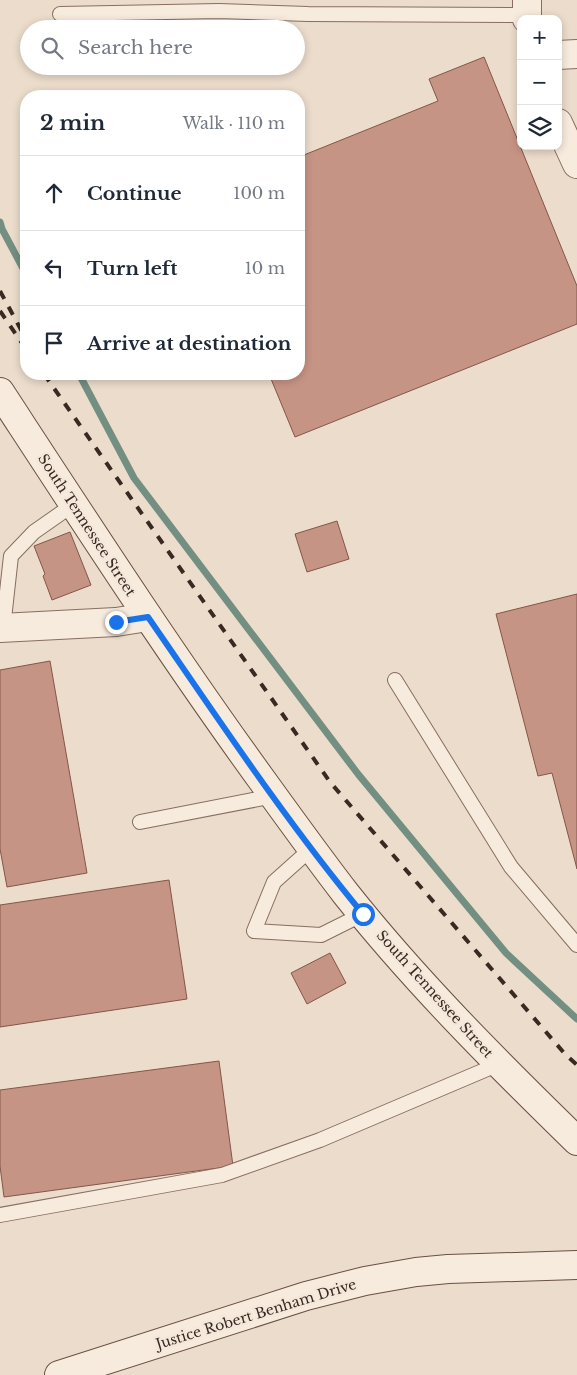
<!DOCTYPE html>
<html lang="en">
<head>
<meta charset="utf-8">
<style>
	:root { --surface:#fff; --page:#f2f2f3; --text:#1f2937; --muted:#747a83; --line:#e0e1e3 }
	body { margin:0; font-family:"Libre Baskerville",serif; background:var(--page); color:var(--text) }
	.controls { position:absolute; right:15px; top:15px; display:grid; overflow:hidden; border-radius:10px; box-shadow:0 2px 8px #0003 }
	.controls button { width:45px; height:45px; display:grid; place-items:center; padding:0; border:0; border-bottom:1px solid var(--line); background:var(--surface); color:var(--text); font:25px sans-serif }
	.stop { position:absolute; width:15px; height:15px; margin:-11px; border:4px solid #1a73e8; border-radius:50%; background:#fff }
	.stop.end { background:#1a73e8; border-color:#fff; box-shadow:0 1px 5px #0008 }
	.list { margin:0; padding:0; list-style:none }
	h2 { display:flex; justify-content:space-between; align-items:center; height:65px; margin:0; padding:0 20px; font-size:21px }
	h2 small { font-size:16px; font-weight:400; color:var(--muted) }
	.list li { display:grid; grid-template-columns:32px 1fr auto; gap:15px; align-items:center; box-sizing:border-box; height:75px; padding:0 20px; border-top:1px solid var(--line) }
	.list b { display:block; font-size:19px; white-space:nowrap }
	.list em { font-size:16px; font-style:normal; color:var(--muted) }
	.icon { flex:none; width:28px; height:28px; fill:none; stroke:currentColor; stroke-width:2; stroke-linecap:round; stroke-linejoin:round }
	.map { position:relative; flex:none; width:577px; height:1375px; overflow:hidden }
	.search { position:absolute; background:var(--surface); box-shadow:0 2px 8px #0003; left:20px; top:20px; width:285px; height:55px; display:flex; align-items:center; gap:12px; box-sizing:border-box; padding:0 18px; border-radius:28px; color:var(--muted); font-size:19px }
	.panel { position:absolute; background:var(--surface); box-shadow:0 2px 8px #0003; left:20px; top:90px; width:285px; height:290px; border-radius:20px }
	.map>svg:first-child { display:block }
	.lines { fill:none; stroke-linecap:round; stroke-linejoin:round }
	.stream { stroke:#728f82; stroke-width:7 }
	.building { fill:#c69485; stroke:#845648 }
	.lane-casing { stroke:#876e61; stroke-width:16 }
	.street-casing { stroke:#876e61; stroke-width:30 }
	.secondary-casing { stroke:#695043; stroke-width:30 }
	.lane { stroke:#f7ebde; stroke-width:14 }
	.street { stroke:#f7ebde; stroke-width:28 }
	.secondary { stroke:#f7ebde; stroke-width:28 }
	.rail { stroke:#392922; stroke-width:4; stroke-dasharray:9 9; stroke-linecap:butt }
	.route { stroke:#1a73e8; stroke-width:6 }
	.labels { text-anchor:middle; dominant-baseline:central; stroke-width:5; stroke-linejoin:round; paint-order:stroke }
	.street-label { font-size:14px; fill:#392922; stroke:#f3e8da }
</style>
</head>
<body>
<div class="map">
<svg width="577" height="1375" viewBox="0 0 577 1375">
	<rect width="100%" height="100%" fill="#ebdccb"/>
	<g class="lines">
		<g class="stream">
			<path d="M0,222L2,229L26,274"/>
			<path d="M79,374L134,478L358,774L506,953L577,1019"/>
		</g>
	</g>
	<g class="building">
		<path d="M484,57L577,286V324L295,437L269,374H299V157L438,101L429,79Z"/>
		<path d="M337,521L349,559L307,572L295,534Z"/>
		<path d="M70,532L91,585L52,600L43,576L45,574L34,546Z"/>
		<path d="M577,594V869L552,773L538,776L496,614Z"/>
		<path d="M50,661L87,873L7,887L0,849V670Z"/>
		<path d="M169,880L187,999L0,1027V905Z"/>
		<path d="M330,953L346,983L307,1004L291,973Z"/>
		<path d="M219,1061L233,1166L4,1197L0,1166V1090Z"/>
	</g>
	<g class="lines">
		<g class="lane-casing">
			<g id="lane">
				<path d="M60,14L219,11L308,14L527,15"/>
				<path d="M3,628L11,556L34,532L74,504"/>
				<path d="M395,680L511,867L577,945"/>
				<path d="M140,822L274,796"/>
				<path d="M312,848L274,882L254,931L321,935L363,914"/>
				<path d="M0,1215L222,1175L320,1140L499,1064"/>
			</g>
		</g>
		<g class="street-casing">
			<g id="street">
				<path d="M527,0V19"/>
				<path d="M558,55L577,54"/>
				<path d="M558,123L577,164"/>
				<path d="M0,628L116,622L148,617"/>
			</g>
		</g>
		<g class="secondary-casing">
			<g id="secondary">
				<path d="M0,392C87,525 173,658 267,787C293,823 319,859 346,894C416,982 496,1062 577,1141"/>
				<path d="M59,1375L306,1296L365,1281L416,1272L448,1269L577,1265"/>
			</g>
		</g>
		<use href="#lane" class="lane"/>
		<use href="#street" class="street"/>
		<use href="#secondary" class="secondary"/>
		<g class="rail">
			<path d="M0,291L26,339"/>
			<path d="M0,311L26,349"/>
			<path d="M44,374L330,782L565,1054L577,1065"/>
		</g>
	</g>
	<g class="lines">
		<path class="route" d="M116,622L148,617C217,717 285,820 363,914"/>
	</g>
	<g class="labels">
		<g class="street-label">
			<text transform="translate(87 525) rotate(57)">South Tennessee Street</text>
			<text transform="translate(435 994) rotate(48)">South Tennessee Street</text>
			<text transform="translate(256 1314) rotate(-17)">Justice Robert Benham Drive</text>
		</g>
	</g>
</svg>
<div class="controls">
<button>+</button>
<button>−</button>
<button><svg class="icon" aria-label="layers" viewBox="0 0 24 24"><path d="M12 4l9 5-9 5-9-5zM3 14l9 5 9-5"/></svg></button>
</div>
<div class="stop" style="left:363px;top:914px"></div>
<div class="stop end" style="left:116px;top:622px"></div>
<div class="search"><svg class="icon" aria-label="search" viewBox="0 0 24 24"><circle cx="10" cy="10" r="6"/><path d="M15 15l6 6"/></svg>Search here</div>
<section class="panel">
<h2>2 min<small>Walk · 110 m</small></h2>
<ul class="list">
<li><svg class="icon" aria-label="ahead" viewBox="0 0 24 24"><path d="M12 20V5M6 11l6-6 6 6"/></svg><div><b>Continue</b></div><em>100 m</em></li>
<li><svg class="icon" aria-label="left" viewBox="0 0 24 24"><path d="M17 20v-9H6M10 6l-5 5 5 5"/></svg><div><b>Turn left</b></div><em>10 m</em></li>
<li><svg class="icon" aria-label="arrive" viewBox="0 0 24 24"><path d="M6 21V4h12l-3 4 3 4H6"/></svg><div><b>Arrive at destination</b></div></li>
</ul>
</section>
</div>
</body>
</html>
